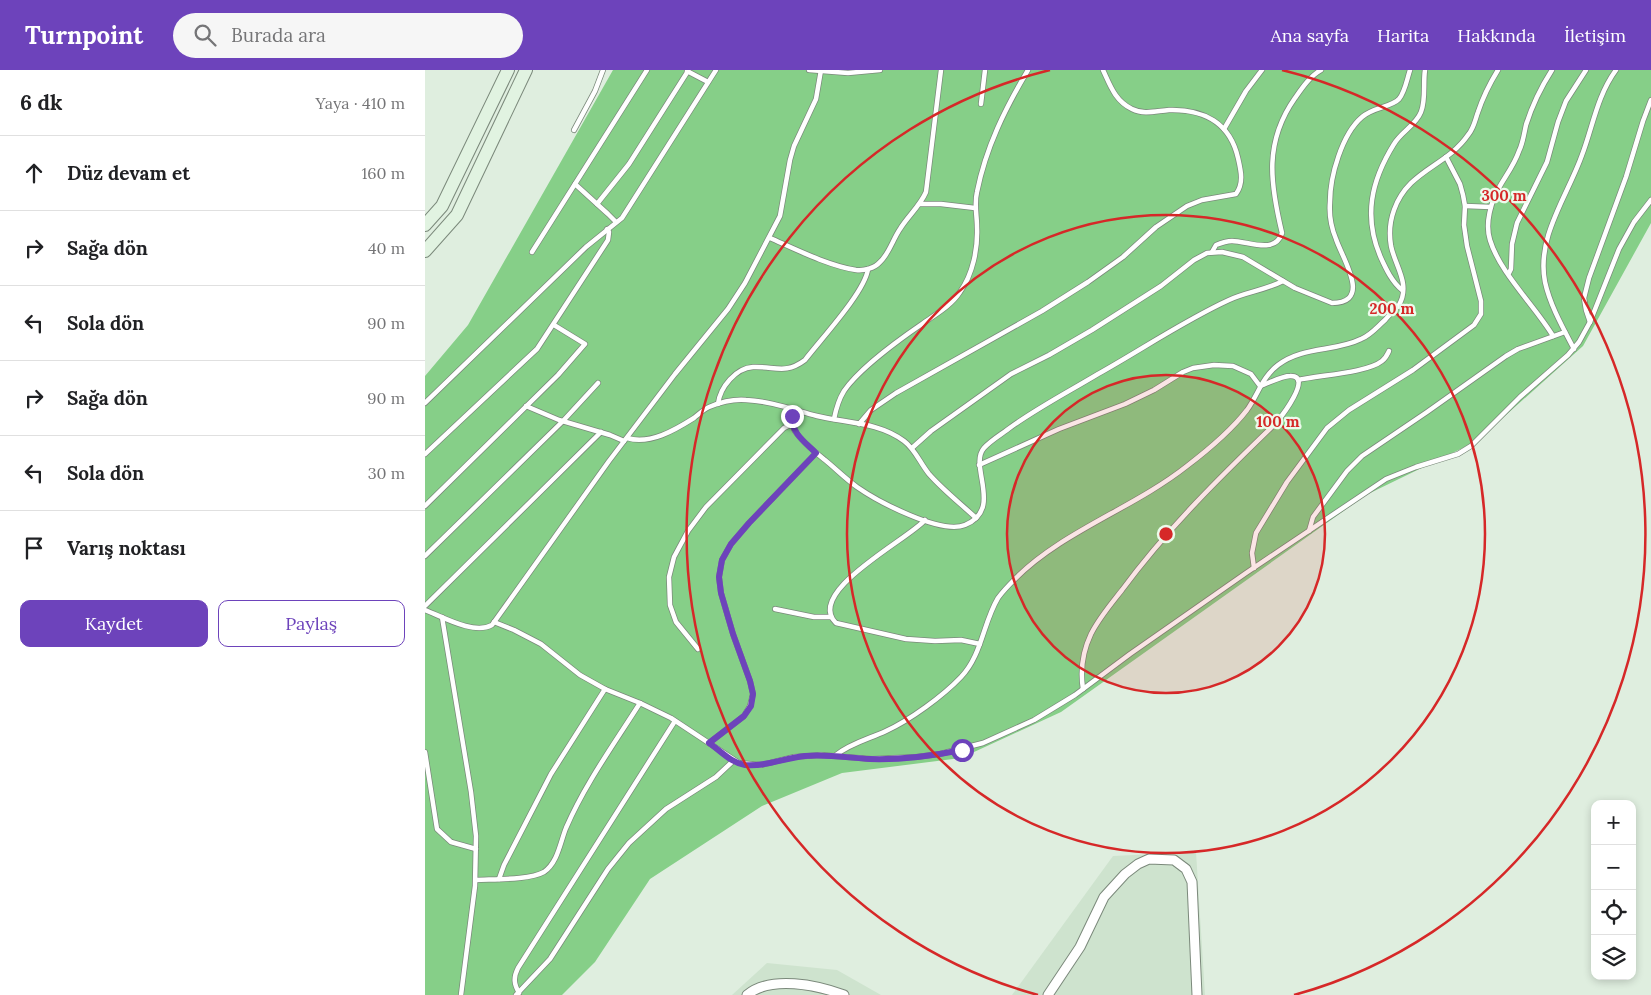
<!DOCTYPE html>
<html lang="tr">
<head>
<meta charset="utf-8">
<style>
	:root { --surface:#fff; --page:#f6f6f6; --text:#202124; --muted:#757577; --line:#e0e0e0; --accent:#6d43bb }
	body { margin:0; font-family:Lora,serif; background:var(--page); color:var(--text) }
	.controls { position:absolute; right:15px; bottom:15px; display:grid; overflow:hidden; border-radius:10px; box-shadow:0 2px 8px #0003 }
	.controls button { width:45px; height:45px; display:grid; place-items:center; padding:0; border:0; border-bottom:1px solid var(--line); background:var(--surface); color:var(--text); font:25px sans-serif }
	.stop { position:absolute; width:15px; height:15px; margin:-11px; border:4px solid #6d43bb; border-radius:50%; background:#fff }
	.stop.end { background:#6d43bb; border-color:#fff; box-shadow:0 1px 5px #0008 }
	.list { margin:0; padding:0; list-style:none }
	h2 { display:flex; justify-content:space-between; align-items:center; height:65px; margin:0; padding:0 20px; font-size:21px }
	h2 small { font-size:16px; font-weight:400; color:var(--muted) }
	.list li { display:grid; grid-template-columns:32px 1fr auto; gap:15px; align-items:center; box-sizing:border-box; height:75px; padding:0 20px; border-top:1px solid var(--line) }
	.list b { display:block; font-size:19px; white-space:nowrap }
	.list em { font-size:16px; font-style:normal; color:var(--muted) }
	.actions { display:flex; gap:10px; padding:15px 20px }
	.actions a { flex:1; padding:11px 0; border:1px solid var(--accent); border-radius:10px; text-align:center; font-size:18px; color:var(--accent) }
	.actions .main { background:var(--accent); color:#fff }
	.icon { flex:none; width:28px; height:28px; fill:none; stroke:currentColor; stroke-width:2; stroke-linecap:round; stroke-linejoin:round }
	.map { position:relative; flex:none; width:1226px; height:925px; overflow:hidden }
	header { display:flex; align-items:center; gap:30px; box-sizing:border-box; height:70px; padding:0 25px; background:var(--accent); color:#fff }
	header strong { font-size:24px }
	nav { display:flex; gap:28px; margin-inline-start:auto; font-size:18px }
	.search { width:350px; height:45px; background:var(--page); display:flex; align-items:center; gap:12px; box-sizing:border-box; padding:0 18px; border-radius:28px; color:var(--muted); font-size:19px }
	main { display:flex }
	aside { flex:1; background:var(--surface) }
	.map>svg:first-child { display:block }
	.built { fill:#cee3ce }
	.green { fill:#86cf88 }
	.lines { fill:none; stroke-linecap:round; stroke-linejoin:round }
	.lane-casing { stroke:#7b897b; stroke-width:6 }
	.street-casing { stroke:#7b897b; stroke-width:11 }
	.secondary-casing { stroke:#7b897b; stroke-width:14 }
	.lane { stroke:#fff; stroke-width:4.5 }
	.street { stroke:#fff; stroke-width:9 }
	.secondary { stroke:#e1f3e1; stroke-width:12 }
	.route { stroke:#6d43bb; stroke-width:6 }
	.ring { fill:none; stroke:#d62828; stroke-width:2.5 }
	.centre { fill:#d62828; stroke:#ecfbec; stroke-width:2.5 }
	.ring-label { font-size:15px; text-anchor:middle; font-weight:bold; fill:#d62828; stroke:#ecfbec; stroke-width:4.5; stroke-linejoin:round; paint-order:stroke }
</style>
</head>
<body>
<header>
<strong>Turnpoint</strong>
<div class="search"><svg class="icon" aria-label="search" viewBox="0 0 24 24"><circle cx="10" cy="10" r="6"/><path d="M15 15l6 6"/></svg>Burada ara</div>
<nav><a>Ana sayfa</a><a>Harita</a><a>Hakkında</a><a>İletişim</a></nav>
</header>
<main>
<aside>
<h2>6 dk<small>Yaya · 410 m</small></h2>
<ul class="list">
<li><svg class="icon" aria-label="ahead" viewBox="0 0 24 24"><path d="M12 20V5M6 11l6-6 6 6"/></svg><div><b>Düz devam et</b></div><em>160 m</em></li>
<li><svg class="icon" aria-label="right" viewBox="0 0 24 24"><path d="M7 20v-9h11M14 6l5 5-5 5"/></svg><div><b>Sağa dön</b></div><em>40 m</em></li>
<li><svg class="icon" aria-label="left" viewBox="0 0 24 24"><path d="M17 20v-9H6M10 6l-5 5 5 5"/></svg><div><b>Sola dön</b></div><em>90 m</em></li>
<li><svg class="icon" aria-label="right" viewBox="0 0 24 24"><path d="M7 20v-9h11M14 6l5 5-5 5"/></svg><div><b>Sağa dön</b></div><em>90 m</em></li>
<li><svg class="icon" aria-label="left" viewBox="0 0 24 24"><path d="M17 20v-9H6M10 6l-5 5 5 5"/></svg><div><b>Sola dön</b></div><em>30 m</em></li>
<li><svg class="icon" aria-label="arrive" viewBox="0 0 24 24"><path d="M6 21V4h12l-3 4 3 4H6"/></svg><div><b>Varış noktası</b></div></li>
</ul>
<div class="actions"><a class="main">Kaydet</a><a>Paylaş</a></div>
</aside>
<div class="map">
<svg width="1226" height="925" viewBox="0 0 1226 925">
	<rect width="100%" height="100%" fill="#dfeedf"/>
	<g class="built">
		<path d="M771,782L780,925H587L688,786Z"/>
		<path d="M342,893L412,900L456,925H307Z"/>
	</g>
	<path class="green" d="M188,0H1226V153L1158,276L1052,371L941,425L636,642L536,688L417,703L337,736L225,809L170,892L137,925H0V306L43,255Z"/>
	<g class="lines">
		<g class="lane-casing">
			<g id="lane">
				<path d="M384,0L423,3L455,0"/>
				<path d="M1127,0C1116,17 1107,36 1101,55C1099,64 1098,73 1094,81C1088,99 1075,112 1069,128C1064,141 1061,157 1065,170C1075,203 1110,236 1128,266"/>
				<path d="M262,1L283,12"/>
				<path d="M556,34L560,0"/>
				<path d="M799,59L821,21L837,0"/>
				<path d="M149,60L170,21L178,0"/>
				<path d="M150,114L183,144L191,152"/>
				<path d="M172,134L204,94L263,1"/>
				<path d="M495,134H516L550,138"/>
				<path d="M1040,136L1066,137"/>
				<path d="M345,168C370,179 404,196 431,200C439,201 450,198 455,192C464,184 468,169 475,159C483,146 495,136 501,122L516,0"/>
				<path d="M107,182L222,0"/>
				<path d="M787,182L791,175C796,173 802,171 807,171C823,171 850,185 857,163C845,113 839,72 870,28C877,18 885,6 896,0"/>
				<path d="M1084,203L1086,199L1087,174L1092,153L1122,92L1133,52L1141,31L1161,0"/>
				<path d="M977,220C967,212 961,199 956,188C938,147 946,111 969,74C976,62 991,55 996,42C1001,30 998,13 1000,0"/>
				<path d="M1165,252L1161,240L1159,228L1164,208L1201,107L1218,51L1226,30"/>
				<path d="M1149,279C1138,258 1125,235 1120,212C1111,167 1143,125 1157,85C1168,56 1172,26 1191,0"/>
				<path d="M873,310C894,305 942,303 957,291C961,288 962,285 964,281"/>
				<path d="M0,333L161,177L197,148L291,0"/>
				<path d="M293,334C295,317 311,298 328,297C350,296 360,305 380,290C396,269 440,222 443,199"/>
				<path d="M101,336L134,350L185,365L199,371"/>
				<path d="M369,340C367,347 366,354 370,361C377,372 390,382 400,390C411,399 421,409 432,417C452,431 516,465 540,455C579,439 543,396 559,378C566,370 577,364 586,357C614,337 643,322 673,304C716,280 760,250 804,230C821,222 841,220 858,211"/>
				<path d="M409,349C411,339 414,329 419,321C434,299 475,269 497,254C511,244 526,236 535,222C548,204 553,178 552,157C552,145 549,134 552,122C561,77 580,39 603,0"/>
				<path d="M434,354L446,340L471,323L617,241L663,212L698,187L731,157L762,136L777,130L811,124C819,113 816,101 813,88C805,53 779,39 744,40C731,41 719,45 707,39C690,31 685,15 678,0"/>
				<path d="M202,368C225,375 250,360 269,348C274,344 279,339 284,337C296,332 309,329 321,330C345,331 369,340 392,346C421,353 454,352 479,371C490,379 495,393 504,404C518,420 536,434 551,448"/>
				<path d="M487,378L506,361L586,304L624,285L667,260L736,216L769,190L782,183L797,182L818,187L870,218L907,233C948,233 917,188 911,169C906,157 904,144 905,132C905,106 917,64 937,47C948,37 967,37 974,29C980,22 982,9 985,0"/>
				<path d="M0,384L112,279L183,170L184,162L182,159"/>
				<path d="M554,395L634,359L700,334L729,320L758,302L768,298L789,295L808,296L826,304L835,316C844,313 857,306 865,306C889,305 856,347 851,353C797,405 742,459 697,520C686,534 674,548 666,564C658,581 655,600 658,619"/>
				<path d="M0,436L133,305L160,274L129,255"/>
				<path d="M500,450C484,469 379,522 411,553L481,569L510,571L536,570L555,574"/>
				<path d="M884,461L888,447L922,401L937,386L1002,342L1081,286L1093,279L1140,262"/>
				<path d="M0,486L138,351L173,313"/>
				<path d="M829,498L827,483L831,463L862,412L902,358L924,340L988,300L1049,255L1056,244V231L1042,176L1039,155L1040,136L1038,125L1035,114L1021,87"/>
				<path d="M0,536L176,362"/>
				<path d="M350,539L389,547H406"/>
				<path d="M0,540C18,547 49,565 67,555L184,391L250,304L303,239L320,213L355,146L365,90L369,76L391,29L396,0"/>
				<path d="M17,547L46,722L51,766L50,816L36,925"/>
				<path d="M69,552L89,560L116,574L155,605L180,619L215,633L246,648L314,693L336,695L369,687L396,685L447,689L491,687L515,684L558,673L609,650L650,625L705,584L821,503L961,409L991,397L1033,384L1046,376L1095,327L1143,285L1154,272L1165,252L1194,179L1209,152L1226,130"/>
				<path d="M273,579L251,552L245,535L244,507L249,487L263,461L281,437L359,358L367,354"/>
				<path d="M284,673L319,646L325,636L328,624L325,611L308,564L296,523L294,507L297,490L306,474L324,453L391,383"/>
				<path d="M0,682L12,759L26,772L51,779"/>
				<path d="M411,685C426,673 444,669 461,661C485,650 518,626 536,607C557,585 558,553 573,528C578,521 584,515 590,509C636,462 709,438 762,396C783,380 805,362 822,340C833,325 837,307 853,295C878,276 910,282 936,269C946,265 952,257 960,250C964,245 970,240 974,235C986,214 970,196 966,176C964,164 965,151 969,140C983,100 1021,97 1043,65C1049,58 1050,50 1053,42C1058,27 1065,13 1073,0"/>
				<path d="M74,809L79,795L126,704L180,619"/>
				<path d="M51,810C68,809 105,810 119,802C133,792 135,773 141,758C160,714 189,674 215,633"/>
				<path d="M94,923C89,914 88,908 93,898L250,651"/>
				<path d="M91,925L125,889L183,799L204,773L241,739L291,707L308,691"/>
			</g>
		</g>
		<g class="street-casing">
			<g id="street">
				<path d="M322,925C346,905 392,915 419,925"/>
				<path d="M623,925L655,877L679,827L700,804L713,794L724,789L749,790L761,799L767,812L772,925"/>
			</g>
		</g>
		<g class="secondary-casing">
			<g id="secondary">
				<path d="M0,155L17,136L83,0"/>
				<path d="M0,181L32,145L101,0"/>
			</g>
		</g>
		<use href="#lane" class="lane"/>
		<use href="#street" class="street"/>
		<use href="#secondary" class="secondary"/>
	</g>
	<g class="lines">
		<path class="route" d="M367,346C366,363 380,372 391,383L324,453L306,474L297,490L294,507L296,523L308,564L325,611L328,624L326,636L319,646L284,673C296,681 306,693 320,695C340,697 360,688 380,686C402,684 424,688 445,689C476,690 507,686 537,680"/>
	</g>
	<circle cx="741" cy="464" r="159" fill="#d62828" fill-opacity=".12"/>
	<g class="ring">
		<circle cx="741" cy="464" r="159"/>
		<circle cx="741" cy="464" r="319"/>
		<path d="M613 925A478 478 0 0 1 625 0M857 0A478 478 0 0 1 869 925"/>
	</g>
	<circle cx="741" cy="464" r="8" class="centre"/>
	<g class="ring-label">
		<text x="1079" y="131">300 m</text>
		<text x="967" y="244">200 m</text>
		<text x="853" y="357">100 m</text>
	</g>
</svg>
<div class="controls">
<button>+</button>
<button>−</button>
<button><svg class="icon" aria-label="locate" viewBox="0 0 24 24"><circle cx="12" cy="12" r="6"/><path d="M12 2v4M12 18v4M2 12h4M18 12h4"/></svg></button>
<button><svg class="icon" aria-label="layers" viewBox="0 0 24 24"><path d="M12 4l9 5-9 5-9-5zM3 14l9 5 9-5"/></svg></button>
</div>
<div class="stop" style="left:537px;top:680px"></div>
<div class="stop end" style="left:367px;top:346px"></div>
</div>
</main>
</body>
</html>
